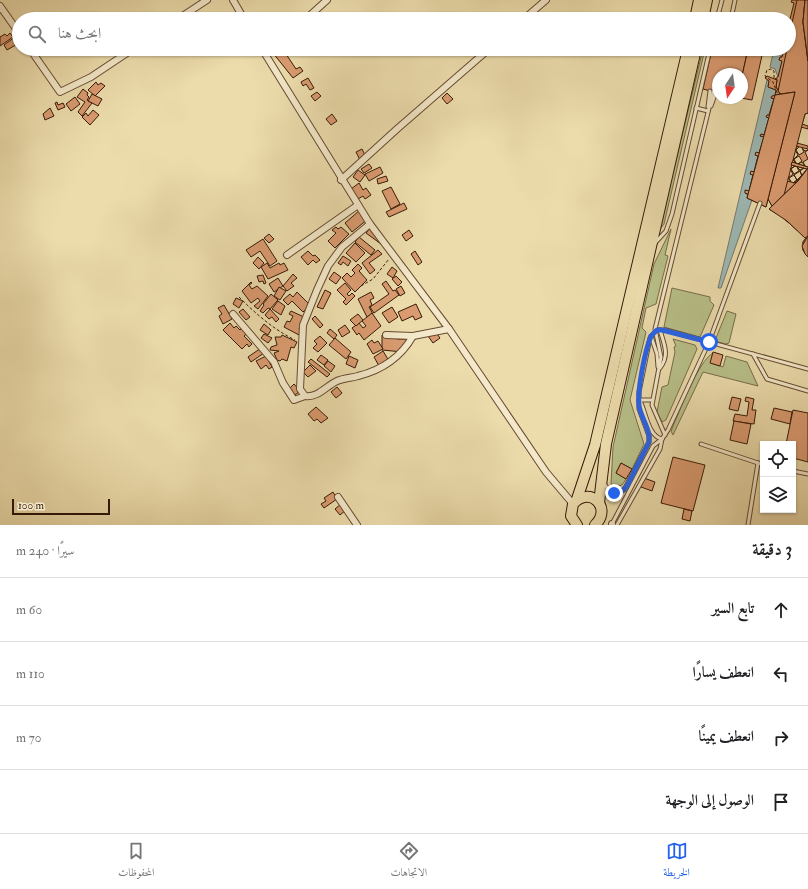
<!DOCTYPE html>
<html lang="ar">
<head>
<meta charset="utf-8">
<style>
	:root { --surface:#fff; --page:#f2f2f2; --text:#202124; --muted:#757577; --line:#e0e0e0; --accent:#2563eb }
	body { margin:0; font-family:"IM FELL Double Pica",Amiri,serif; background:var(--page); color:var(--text); direction:rtl }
	.controls { position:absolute; right:12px; bottom:12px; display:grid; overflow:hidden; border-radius:0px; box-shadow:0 1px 3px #0004 }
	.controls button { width:36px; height:36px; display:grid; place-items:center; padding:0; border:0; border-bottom:1px solid var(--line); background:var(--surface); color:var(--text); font:20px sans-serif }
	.compass { position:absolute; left:712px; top:68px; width:36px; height:36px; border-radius:50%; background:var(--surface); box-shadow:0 1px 3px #0004; rotate:193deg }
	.scale { position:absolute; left:12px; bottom:10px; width:98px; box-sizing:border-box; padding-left:4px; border:2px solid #371907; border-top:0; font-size:11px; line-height:14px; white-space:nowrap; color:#371907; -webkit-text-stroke:3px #f3e8c9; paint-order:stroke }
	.stop { position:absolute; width:12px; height:12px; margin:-9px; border:3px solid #2563eb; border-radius:50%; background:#fff }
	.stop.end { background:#2563eb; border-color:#fff; box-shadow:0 1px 4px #0008 }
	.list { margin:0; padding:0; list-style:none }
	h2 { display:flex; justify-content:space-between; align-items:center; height:52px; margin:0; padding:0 16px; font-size:17px }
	h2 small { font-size:13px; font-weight:400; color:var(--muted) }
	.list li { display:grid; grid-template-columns:26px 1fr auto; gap:12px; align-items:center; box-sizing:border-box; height:64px; padding:0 16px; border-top:1px solid var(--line) }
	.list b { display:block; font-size:15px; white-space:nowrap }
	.list em { font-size:13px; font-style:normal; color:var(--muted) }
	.icon { flex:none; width:22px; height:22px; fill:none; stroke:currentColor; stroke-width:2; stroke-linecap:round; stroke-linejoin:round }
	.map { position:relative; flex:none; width:808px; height:525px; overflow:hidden; direction:ltr }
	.search { position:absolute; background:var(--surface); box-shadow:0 1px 3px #0004; left:12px; right:12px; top:12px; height:44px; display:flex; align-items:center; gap:10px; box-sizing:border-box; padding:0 14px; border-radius:22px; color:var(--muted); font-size:15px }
	.sheet { height:308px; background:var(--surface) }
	nav { display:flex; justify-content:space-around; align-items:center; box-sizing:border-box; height:56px; border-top:1px solid var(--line); background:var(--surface); font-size:11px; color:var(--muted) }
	nav a { display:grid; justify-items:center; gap:2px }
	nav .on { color:var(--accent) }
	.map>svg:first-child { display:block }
	.green { fill:#b8c089; stroke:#786c48 }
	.water { fill:#9db9b5; stroke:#74796f }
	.building { fill:#da9b70; stroke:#371907; fill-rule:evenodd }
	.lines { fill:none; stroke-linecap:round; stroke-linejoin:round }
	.service-casing { stroke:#644a30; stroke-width:5 }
	.minor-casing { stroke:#644a30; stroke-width:8 }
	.trunk-casing { stroke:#371907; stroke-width:12 }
	.path { stroke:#371907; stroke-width:1; stroke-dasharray:3 2; stroke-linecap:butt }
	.service { stroke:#f3e8c9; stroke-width:3 }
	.minor { stroke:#f3e8c9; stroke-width:6 }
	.trunk { stroke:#ecdcac; stroke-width:10 }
	.route { stroke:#2563eb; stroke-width:5 }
</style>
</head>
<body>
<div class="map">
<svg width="808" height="525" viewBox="0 0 808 525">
	<rect width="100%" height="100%" fill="#ecdcac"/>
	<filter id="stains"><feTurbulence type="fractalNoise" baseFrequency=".005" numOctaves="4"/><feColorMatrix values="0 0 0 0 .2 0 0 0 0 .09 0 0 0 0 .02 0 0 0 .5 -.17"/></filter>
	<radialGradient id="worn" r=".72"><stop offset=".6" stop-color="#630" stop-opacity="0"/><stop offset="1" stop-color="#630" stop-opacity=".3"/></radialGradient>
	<g class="green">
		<path d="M703,49H705L664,224L659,231Z"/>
		<path d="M671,229L665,255L668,256L656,304L646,308L642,328L646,332L630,400L644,444L632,469L621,463L616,473L626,479L622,485L615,487L611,484L613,447L654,264Z"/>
		<path d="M672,288L710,297V301L714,305L700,337L664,327Z"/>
		<path d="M727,311L736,314L729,343L726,344L718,342L716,338Z"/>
		<path d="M673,339L695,345L697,349L666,420L662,422L657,412L662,387L668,385L675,352L674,347L676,346Z"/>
		<path d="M713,353L711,363L723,367L726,356L747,362L758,386L703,372L673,435L671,431C679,413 698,361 713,353Z"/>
	</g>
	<g class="water">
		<path d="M774,49H784L782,57H780L779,60L782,61L778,77L775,69L770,67Z"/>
		<path d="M767,80L769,81L768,87L776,90L775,97L772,96L771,98L774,99L769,115H767L766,117L769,118L764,135L761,134L760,136L764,137L759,153L755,155L758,156L754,172H751L750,174L753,175L749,191H746L745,193L752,200L721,288H718Z"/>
	</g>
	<g class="building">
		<path d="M792,0H808V113L805,114L802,124L808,126V129L801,127L797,143L808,146V149L796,146L792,162L808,167V257L803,250V242L806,238L781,216L769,209L772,206L768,199L766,207L747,198L748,194L745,193V190L749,191L753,175L750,174L751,171L754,172L758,156L755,155L756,152L759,153L764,137L760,136L761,134L764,135L769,118L766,117L767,115H769L774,99L771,98L772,96L780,94L776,87L777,79H775L778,77L782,61L779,60L780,57H782L784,49H789L790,22L788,19H790L794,3L791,2ZM791,165L807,169L795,183L787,181Z"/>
		<path d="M797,0H805L803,22L808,61V113L805,114L784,195L772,206L768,199L795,92L780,94L778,91L787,49H789V37Z"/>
		<path d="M805,0H808V61L803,22Z"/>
		<path d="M805,0H808V61L803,22Z"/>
		<path d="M10,33L13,37L0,46V37L5,34L7,36Z"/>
		<path d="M15,37L19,43L7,50L4,45Z"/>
		<path d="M278,49H285L287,52L286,54L296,69L300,67L303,71L293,78L273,53Z"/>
		<path d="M712,49H748L742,76V74H718V93L703,89Z"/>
		<path d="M748,49L763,51L752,100L741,98L742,76Z"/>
		<path d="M767,76L777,80L776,87L780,94L775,95L776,90L768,87L769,81L765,78Z"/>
		<path d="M308,78L314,88L310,90L306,84L303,86L301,82Z"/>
		<path d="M96,82L98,85L101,83L105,86L95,96L88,90Z"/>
		<path d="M83,89L88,93L87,95L89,97L87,100L92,103L82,116L78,112L85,102L77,97Z"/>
		<path d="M317,92L321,96L315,101L311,96Z"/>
		<path d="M795,92L766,207L747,198L775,95Z"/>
		<path d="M447,93L453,99L447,104L442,98Z"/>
		<path d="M92,94L102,99L98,106L88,101Z"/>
		<path d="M75,97L80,104L71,111L66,104Z"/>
		<path d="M57,102L58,105L63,103L65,107L58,110L55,103Z"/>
		<path d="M50,108L54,116L45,120L43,114Z"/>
		<path d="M93,110L99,115L90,125L82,117L86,113L88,116Z"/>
		<path d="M332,114L337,121L331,125L326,119Z"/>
		<path d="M799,147L796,150L799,155L804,152L802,148L805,151L808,150L805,152L808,159L803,162L805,166L802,162L798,164L802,161L799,156L794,159L796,163L793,160L798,155L795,150Z"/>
		<path d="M362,149L366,157L360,160L356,152Z"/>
		<path d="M792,162L808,167V168L807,169L791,165Z"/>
		<path d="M369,164L372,168L364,173L361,169Z"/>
		<path d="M795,166L791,169L794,174L799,171L797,167L800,170L804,168L800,171L802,176L800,171L794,175L797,180L801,177L793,183L797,180L794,175L789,178L791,182L788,178L793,174L790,169Z"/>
		<path d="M380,167L383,173L369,181L365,174Z"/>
		<path d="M808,168V257L803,250V242L806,238L781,216L769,209L798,181Z"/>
		<path d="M808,168V236L805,238L787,221L769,209L798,181Z"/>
		<path d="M358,170L365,175L360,182L353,177Z"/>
		<path d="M386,176L388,181L378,184L377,179Z"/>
		<path d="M359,183L363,190L366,188L371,195L365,199L363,196L358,199L351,189Z"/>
		<path d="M391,187L400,204L391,209L382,191Z"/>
		<path d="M404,203L407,209L389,217L386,212Z"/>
		<path d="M360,210L368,219L352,232L345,223Z"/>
		<path d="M336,227L338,229L341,227L349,234L335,248L328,241L336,233L332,230Z"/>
		<path d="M370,228L381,244L366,233Z"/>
		<path d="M409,230L413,236L406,241L402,235Z"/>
		<path d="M269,234L274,239L269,243L264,238Z"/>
		<path d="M808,236V257L805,254L802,246Z"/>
		<path d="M359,237L375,250L371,255L355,242Z"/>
		<path d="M263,239L277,261L270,266L260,251L251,257L246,250Z"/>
		<path d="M355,243L365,253L356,262L346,253Z"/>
		<path d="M378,250L382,254L369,263L375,270L370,274L362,263Z"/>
		<path d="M308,251L313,256L315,255L320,260L316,263L313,260L308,265L301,257Z"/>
		<path d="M415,251L422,262L418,265L411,254Z"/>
		<path d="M343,256L351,261L348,266L343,262L341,265L338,263Z"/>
		<path d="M258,257L264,263L259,269L253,263Z"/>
		<path d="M267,263L270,268L279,263L280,265L284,263L288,270L268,279L261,267Z"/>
		<path d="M358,264L362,268L359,271L367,280L355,292L342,278L347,273L351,277L355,273L352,270Z"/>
		<path d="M392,267L397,271L393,278L387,274Z"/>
		<path d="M334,272L341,277L336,284L329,279Z"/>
		<path d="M293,274L297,278L291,283L294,286L287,291L283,286Z"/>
		<path d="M263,275L266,283L264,284L263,281L259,282L257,276Z"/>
		<path d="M396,276L402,282L398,286L392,279Z"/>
		<path d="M278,278L283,286L274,292L269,284Z"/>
		<path d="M386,281L393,291L395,290L399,295L374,313L370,307L389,294L382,284Z"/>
		<path d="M251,282L252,283L249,285L252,289L257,286L268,296L258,309L254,306L260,301L258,298L251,303L242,291Z"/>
		<path d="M345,283L351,290L347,294L349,296L352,293L355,296L346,305L343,302L346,299L337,290Z"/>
		<path d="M401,286L405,293L400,296L396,289Z"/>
		<path d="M279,287L286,291L280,300L274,296Z"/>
		<path d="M325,290L331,293L323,309L317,307Z"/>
		<path d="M297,292L310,305L303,312L292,301L288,305L283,300L290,294L293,297Z"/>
		<path d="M371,292L374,298L370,300L372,305L369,307L373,314L367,317L358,299Z"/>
		<path d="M271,294L278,300L270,309L268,308L263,313L260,311L264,305L263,304Z"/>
		<path d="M236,298L243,301L239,308L233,304Z"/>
		<path d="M278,301L285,306L281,315L272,309Z"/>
		<path d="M416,304L422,317L415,320L413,316L402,321L398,312Z"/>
		<path d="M224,305L232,319L223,324L219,316L222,314L218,308Z"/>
		<path d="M392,307L398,317L389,323L382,313Z"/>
		<path d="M243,309L250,317L246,320L239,312Z"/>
		<path d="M270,309L279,319L276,322L272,317L269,319L265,315Z"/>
		<path d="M291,311L304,317L299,329L301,330L299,335L284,327L287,321L290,322L293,316L289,314Z"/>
		<path d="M372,313L381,326L364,340L359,333L357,335L352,328L359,323L363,328L366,326L362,321Z"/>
		<path d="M358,314L363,320L356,326L350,320Z"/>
		<path d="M315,316L323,325L320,328L312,319Z"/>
		<path d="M230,323L234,328L236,326L240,330L243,326L249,332L244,336L252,344L249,347L247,344L242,349L223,330Z"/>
		<path d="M264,324L271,330L268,335L260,330Z"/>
		<path d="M345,325L350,332L342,337L338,330Z"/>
		<path d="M330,329L337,335L334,339L327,333Z"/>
		<path d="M435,331L440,338L433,343L428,336Z"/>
		<path d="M264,334L272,338L268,343L261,338Z"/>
		<path d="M282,335L297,342L294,348L291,347L287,361L282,359L280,361L277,360L274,353L279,351L270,350L271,347L277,345L275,337H281Z"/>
		<path d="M382,335H397V339H410V347H403V352L382,350Z"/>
		<path d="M320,336L327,343L318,352L313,348L317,344L314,341Z"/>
		<path d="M335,338L351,352L346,359L329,345Z"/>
		<path d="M372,340L374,343L378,341L383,349L373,354L367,344Z"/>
		<path d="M261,348L264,353L251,362L248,357Z"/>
		<path d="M383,351L389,361L379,366L374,357Z"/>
		<path d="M713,352L723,355L720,366L710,363Z"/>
		<path d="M321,355L328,360L324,365L317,360Z"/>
		<path d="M266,356L272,367L269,369L266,365L261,369L256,361Z"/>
		<path d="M349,356L358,360L355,368L346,364Z"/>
		<path d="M311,359L330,374L327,377L308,362Z"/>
		<path d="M328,361L335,366L331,372L324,366Z"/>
		<path d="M310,365L316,371L308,377L303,372Z"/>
		<path d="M294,384L300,391L295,395L290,388Z"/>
		<path d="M337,387L342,393L336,398L331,392Z"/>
		<path d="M732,397L741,399L738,411L729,409Z"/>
		<path d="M746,397L754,399L752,410H756L754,424L733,421L735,414L747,416L749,402L745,401Z"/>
		<path d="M316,407L328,418L321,423L317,419L314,421L308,414Z"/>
		<path d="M774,408L792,412L790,424L771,419Z"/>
		<path d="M793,410L808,413V462L793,458V444H786Z"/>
		<path d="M734,421L751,424L747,444L730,440Z"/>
		<path d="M673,457L705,465L693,511L661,503Z"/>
		<path d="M621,463L632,469L626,479L616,473Z"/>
		<path d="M644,478L655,482L652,491L641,487Z"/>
		<path d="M333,492L337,499L324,508L321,504L326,501L324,498Z"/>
		<path d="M341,504L346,510L340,515L335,509Z"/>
		<path d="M684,509L692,511L690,521L682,519Z"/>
	</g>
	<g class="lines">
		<g class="service-casing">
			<g id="service">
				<path d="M718,16L731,18"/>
				<path d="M717,19L722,0"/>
				<path d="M731,19L735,0"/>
				<path d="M711,106L716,92"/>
				<path d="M708,107L710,91"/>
				<path d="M696,108L708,111"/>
				<path d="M655,243L666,231L672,214L710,49"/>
				<path d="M660,330C664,344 670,355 660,368"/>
				<path d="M651,336L657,354L658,367"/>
				<path d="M753,354L767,379L808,391"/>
				<path d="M639,400H652"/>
				<path d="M640,401C646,412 648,436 662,439"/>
				<path d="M665,435L652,405L661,357L655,329L713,92"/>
				<path d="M701,444L758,463"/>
				<path d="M793,471L808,474"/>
				<path d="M605,485L608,489L614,493L624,490L649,442V436L639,409V392L650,338L657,330H665L808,369"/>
				<path d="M612,524L653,446L662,439L668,430L709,342L760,203"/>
				<path d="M617,525L660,449L662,439"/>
				<path d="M748,525L758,463L763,464"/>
			</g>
		</g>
		<g class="minor-casing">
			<g id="minor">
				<path d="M233,0L244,19"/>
				<path d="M0,6L19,33"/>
				<path d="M178,19L207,0"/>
				<path d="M306,19L327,0"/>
				<path d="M524,19L546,0"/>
				<path d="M30,49L60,92L91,77L133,49"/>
				<path d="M262,49L370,224L449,329L546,472L573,504"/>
				<path d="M341,180L397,129L489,49"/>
				<path d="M370,224L342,247L328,266L317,290L303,325L300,389L305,396C318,398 326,386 337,381C344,378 351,378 358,376C382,370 401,357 413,336L449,329"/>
				<path d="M287,255L358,205"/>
				<path d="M233,314L274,362L283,383L294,400L305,396"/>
				<path d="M386,335L413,336"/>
				<path d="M338,497L357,525"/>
				<path d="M612,525V524"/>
			</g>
		</g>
		<g class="trunk-casing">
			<g id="trunk">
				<path d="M695,19L699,0"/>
				<path d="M703,19L707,0"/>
				<path d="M577,499L595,445L688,49"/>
				<path d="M599,503L606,444L696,49"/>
				<path d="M577,525L571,516L573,504C590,485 613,508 595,525"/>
			</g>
		</g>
		<g class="path">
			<path d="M774,78V71L771,69L767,70L765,76L773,82L778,95"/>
			<path d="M361,286L373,279L389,259"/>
			<path d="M239,297C256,314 273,329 295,340"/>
		</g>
		<use href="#service" class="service"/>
		<use href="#minor" class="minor"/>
		<use href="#trunk" class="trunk"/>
	</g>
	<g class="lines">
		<path class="route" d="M614,493L621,492L627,486L649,442C651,430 641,418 639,406C637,390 645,351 651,336L657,330H662L709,342"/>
	</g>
	<rect width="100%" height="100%" filter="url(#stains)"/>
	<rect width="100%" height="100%" fill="url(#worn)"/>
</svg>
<div class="controls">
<button><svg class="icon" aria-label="locate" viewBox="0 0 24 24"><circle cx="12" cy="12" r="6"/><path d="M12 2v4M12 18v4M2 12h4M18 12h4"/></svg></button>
<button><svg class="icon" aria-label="layers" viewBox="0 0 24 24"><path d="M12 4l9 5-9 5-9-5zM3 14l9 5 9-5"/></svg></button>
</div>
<svg class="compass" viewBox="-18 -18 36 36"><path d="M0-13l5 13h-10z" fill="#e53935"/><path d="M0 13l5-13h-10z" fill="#757577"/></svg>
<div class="scale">100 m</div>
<div class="stop" style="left:709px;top:342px"></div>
<div class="stop end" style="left:614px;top:493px"></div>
<div class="search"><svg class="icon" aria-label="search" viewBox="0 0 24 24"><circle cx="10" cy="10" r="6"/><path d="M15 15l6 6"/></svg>ابحث هنا</div>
</div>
<section class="sheet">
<h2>3 دقيقة<small>سيرًا · 240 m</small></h2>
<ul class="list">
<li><svg class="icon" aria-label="ahead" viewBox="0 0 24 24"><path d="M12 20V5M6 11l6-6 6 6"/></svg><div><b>تابع السير</b></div><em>60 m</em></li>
<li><svg class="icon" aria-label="left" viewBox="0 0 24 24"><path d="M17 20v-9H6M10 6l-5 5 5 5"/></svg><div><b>انعطف يسارًا</b></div><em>110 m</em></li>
<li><svg class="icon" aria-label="right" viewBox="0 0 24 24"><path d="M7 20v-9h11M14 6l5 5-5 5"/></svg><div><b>انعطف يمينًا</b></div><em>70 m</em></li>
<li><svg class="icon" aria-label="arrive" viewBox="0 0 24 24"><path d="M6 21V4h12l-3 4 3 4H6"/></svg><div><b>الوصول إلى الوجهة</b></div></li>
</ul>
</section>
<nav>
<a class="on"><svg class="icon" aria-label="map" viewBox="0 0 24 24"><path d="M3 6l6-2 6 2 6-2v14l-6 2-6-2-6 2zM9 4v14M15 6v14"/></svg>الخريطة</a>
<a><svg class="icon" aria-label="directions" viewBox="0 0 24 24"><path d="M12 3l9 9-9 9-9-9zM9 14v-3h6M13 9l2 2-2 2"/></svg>الاتجاهات</a>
<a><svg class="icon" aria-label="saved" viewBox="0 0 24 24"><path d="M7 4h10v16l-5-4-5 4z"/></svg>المحفوظات</a>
</nav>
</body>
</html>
